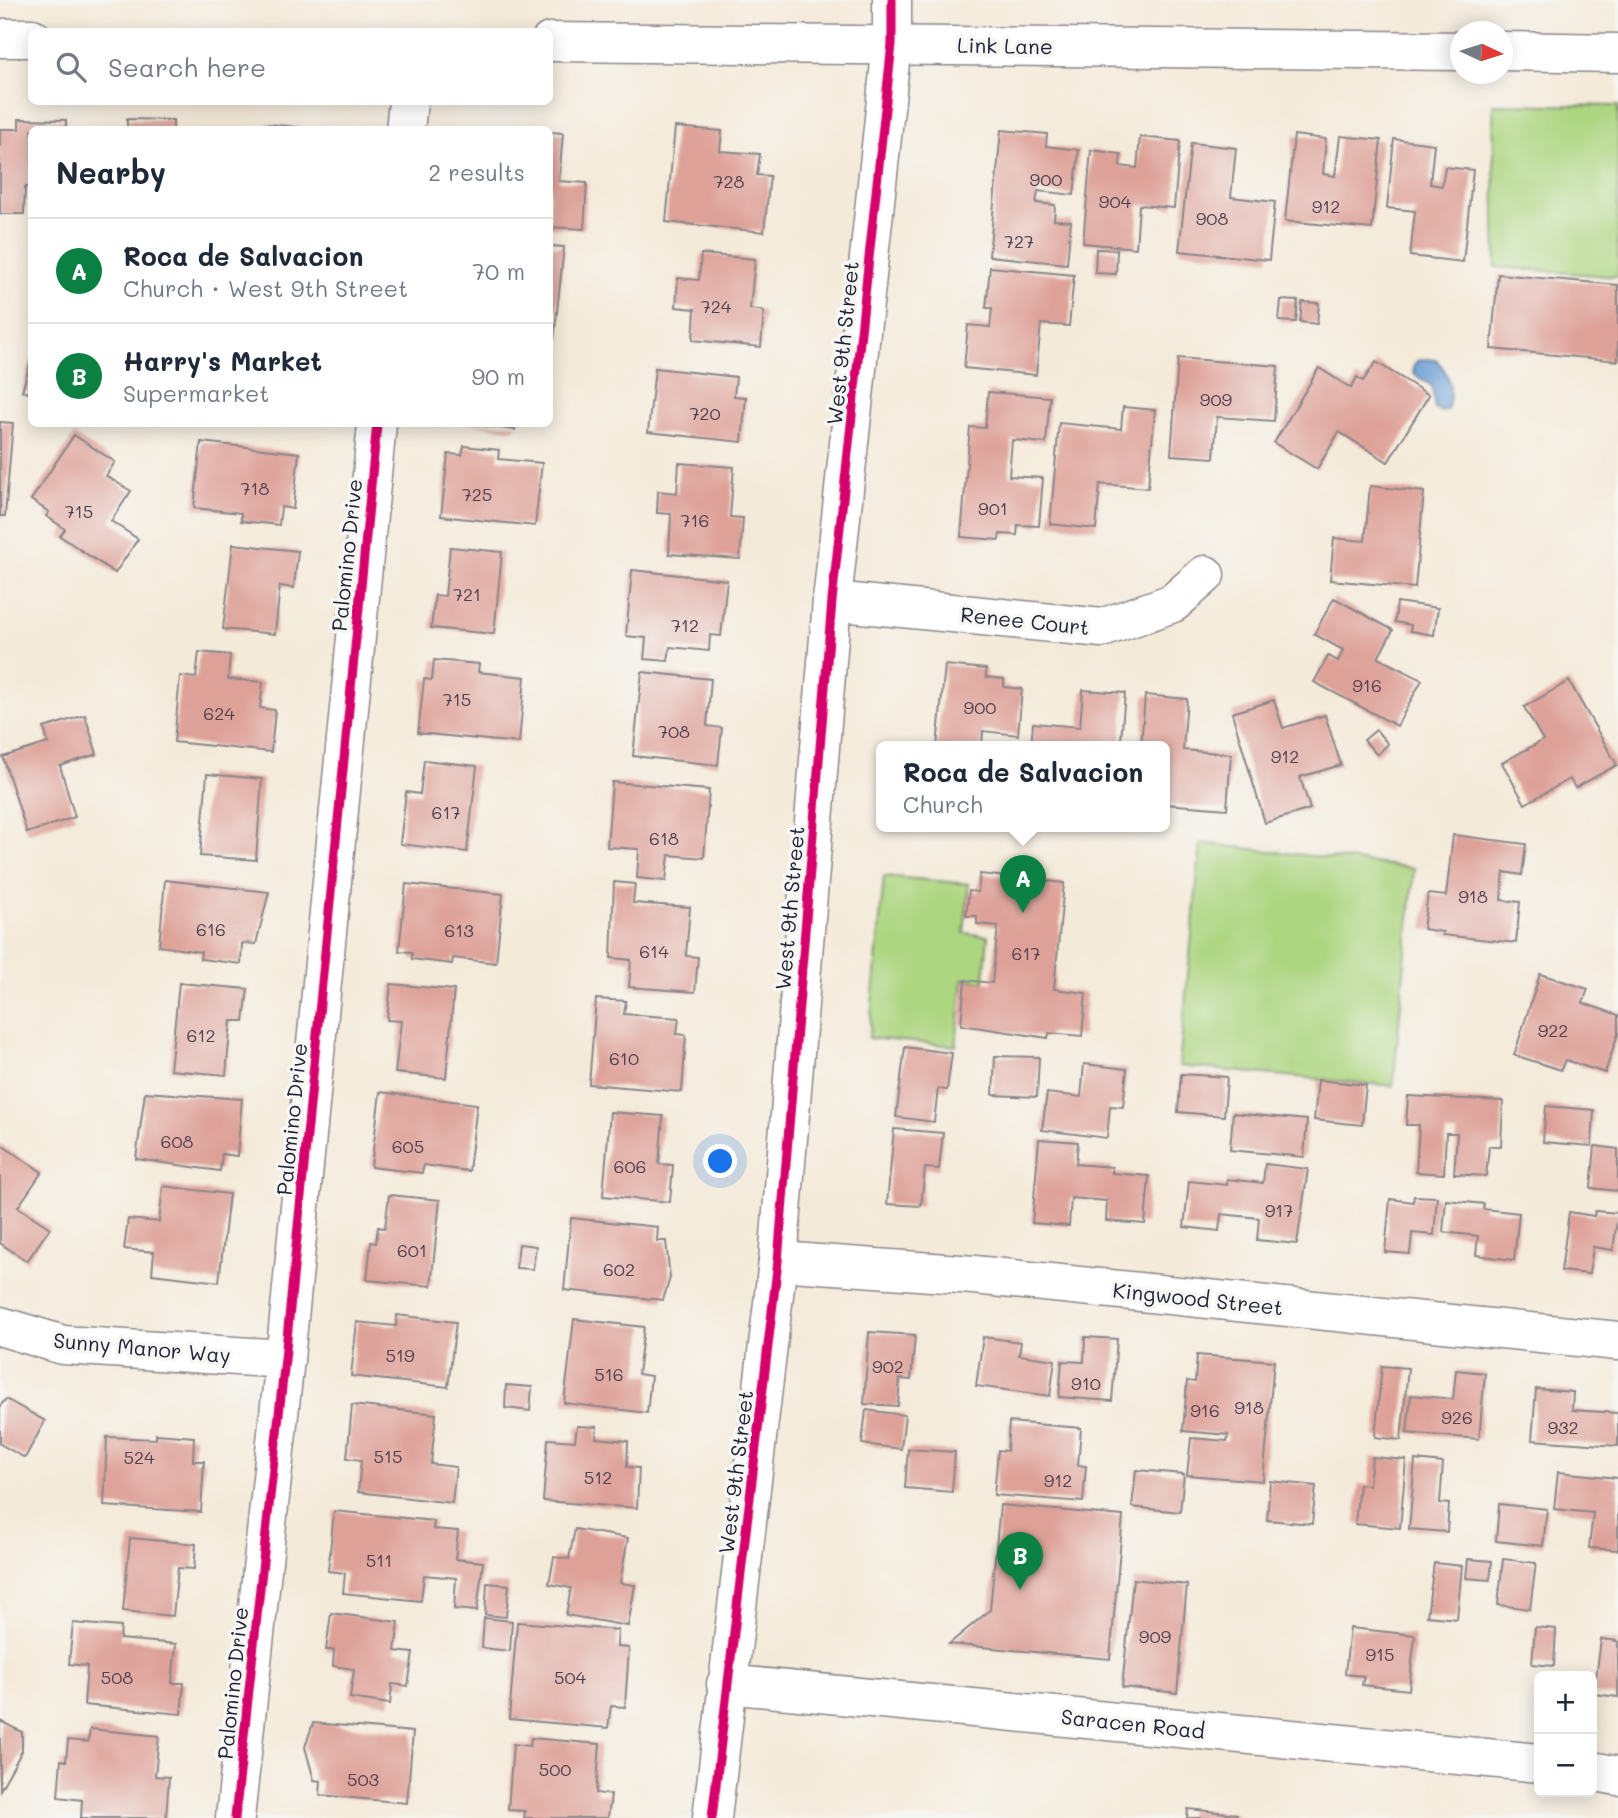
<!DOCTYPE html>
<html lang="en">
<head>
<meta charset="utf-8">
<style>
	:root { --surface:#fff; --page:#f2f2f3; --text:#1f2937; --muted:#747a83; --line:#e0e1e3; --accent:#0b8043 }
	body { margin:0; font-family:Mali,sans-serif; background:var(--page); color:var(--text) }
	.controls { position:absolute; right:21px; bottom:21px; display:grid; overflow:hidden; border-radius:10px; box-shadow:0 4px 18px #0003 }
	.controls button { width:63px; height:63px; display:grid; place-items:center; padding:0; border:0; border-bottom:2px solid var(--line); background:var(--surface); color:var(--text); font:35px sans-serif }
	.compass { position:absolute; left:1450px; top:21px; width:63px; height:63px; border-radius:50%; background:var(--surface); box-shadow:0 4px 18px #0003; rotate:94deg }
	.you { position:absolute; left:721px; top:1162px; width:24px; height:24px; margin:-18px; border:5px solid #fff; border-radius:50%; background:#1a73e8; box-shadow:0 0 0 10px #1a73e833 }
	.badge { display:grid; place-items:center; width:46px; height:46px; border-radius:50%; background:var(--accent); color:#fff; font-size:23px; font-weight:700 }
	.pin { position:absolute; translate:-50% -58px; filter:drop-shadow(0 2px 4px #0008) }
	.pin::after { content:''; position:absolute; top:37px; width:24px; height:21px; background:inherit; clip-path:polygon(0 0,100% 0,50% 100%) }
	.popup { position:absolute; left:876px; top:741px; width:294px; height:91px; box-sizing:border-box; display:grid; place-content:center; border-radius:10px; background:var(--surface); filter:drop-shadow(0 2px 5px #0005); font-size:23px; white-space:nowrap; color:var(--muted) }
	.popup b { font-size:26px; color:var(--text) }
	.popup::after { content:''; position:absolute; left:50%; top:100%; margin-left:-14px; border:14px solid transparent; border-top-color:var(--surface) }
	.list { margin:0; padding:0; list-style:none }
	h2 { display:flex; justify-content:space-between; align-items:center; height:91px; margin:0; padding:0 28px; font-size:30px }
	h2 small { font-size:23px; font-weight:400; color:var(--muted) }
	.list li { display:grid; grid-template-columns:46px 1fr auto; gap:21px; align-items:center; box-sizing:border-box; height:105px; padding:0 28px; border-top:2px solid var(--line) }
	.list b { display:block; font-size:26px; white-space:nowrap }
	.list p { margin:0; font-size:23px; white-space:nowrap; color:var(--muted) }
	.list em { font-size:23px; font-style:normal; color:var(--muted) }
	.icon { flex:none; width:38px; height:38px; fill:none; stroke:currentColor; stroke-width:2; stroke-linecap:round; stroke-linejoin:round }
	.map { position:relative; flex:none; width:1618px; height:1818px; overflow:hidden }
	.search { position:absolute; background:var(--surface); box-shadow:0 4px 18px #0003; left:28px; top:28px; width:525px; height:77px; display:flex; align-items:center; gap:18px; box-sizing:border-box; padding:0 24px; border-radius:10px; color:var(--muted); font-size:26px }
	.panel { position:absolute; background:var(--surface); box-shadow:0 4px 18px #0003; left:28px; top:126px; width:525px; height:301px; border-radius:10px }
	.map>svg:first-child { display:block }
	.green { fill:#add681; stroke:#687c5e; stroke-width:2 }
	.water { fill:#699ed6; stroke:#466088; stroke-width:2 }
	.building { fill:#dea198 }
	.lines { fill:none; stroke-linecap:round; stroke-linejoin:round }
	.street-casing { stroke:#8b868a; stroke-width:41 }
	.secondary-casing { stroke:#8b868a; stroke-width:41 }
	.street { stroke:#fff; stroke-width:38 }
	.secondary { stroke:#fff; stroke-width:38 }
	.cycleway-casing { stroke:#f6f6f2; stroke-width:13 }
	.cycleway { stroke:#d6006c; stroke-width:9 }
	.labels { text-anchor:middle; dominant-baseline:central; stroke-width:7; stroke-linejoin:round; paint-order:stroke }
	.number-label { font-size:18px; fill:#514252 }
	.street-label { font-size:21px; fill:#22223b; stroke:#f6f6f2 }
</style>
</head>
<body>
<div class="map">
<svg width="1618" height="1818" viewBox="0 0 1618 1818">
	<rect width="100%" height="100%" fill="#f6f6f2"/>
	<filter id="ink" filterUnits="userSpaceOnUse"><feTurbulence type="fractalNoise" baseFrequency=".0143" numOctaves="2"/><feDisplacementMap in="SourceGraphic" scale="14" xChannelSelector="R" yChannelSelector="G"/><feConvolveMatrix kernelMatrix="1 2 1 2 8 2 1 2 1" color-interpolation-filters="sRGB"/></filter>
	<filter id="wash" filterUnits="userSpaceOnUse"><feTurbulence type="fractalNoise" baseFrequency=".00686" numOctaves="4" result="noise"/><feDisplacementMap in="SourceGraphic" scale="28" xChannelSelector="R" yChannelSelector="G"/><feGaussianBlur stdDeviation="1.57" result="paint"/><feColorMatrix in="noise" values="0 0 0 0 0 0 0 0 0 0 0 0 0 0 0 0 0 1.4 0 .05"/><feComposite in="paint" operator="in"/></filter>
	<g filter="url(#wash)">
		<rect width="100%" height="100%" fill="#f4ead9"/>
		<g class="green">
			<path d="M1493,104L1618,106V277L1496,267Z"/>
			<path d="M1201,843L1414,868L1393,1086L1179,1066Z"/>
			<path d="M884,876L969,884L964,933L988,936L984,982L963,979L956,1046L869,1038Z"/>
		</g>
		<path class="water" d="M1426,359L1436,360C1451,374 1453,391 1447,410L1442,412L1435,409L1432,386L1414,374L1413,368L1417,361Z"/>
		<g id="blocks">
			<g class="building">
				<path d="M19,119L66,120V130H32V187H25L24,214H0V129H19Z"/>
				<path d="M127,119L173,120V130H127Z"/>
				<path d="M266,124L303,128V130H266Z"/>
				<path d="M675,127L722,131L720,151L760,154L757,175L770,176L764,232L666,222Z"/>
				<path d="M1001,130L1047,134L1046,146L1079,150L1074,195L1038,191L1036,203L1055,205L1054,220L1071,221L1067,264L989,256Z"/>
				<path d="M550,132L563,133L559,181L587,183L584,229L550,227Z"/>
				<path d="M1294,135L1326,139L1323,174L1335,176L1340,136L1381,140L1372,229L1285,221Z"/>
				<path d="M1140,137L1180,141L1174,208L1139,205L1136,248L1083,243L1091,150L1121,154L1120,166L1137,168Z"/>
				<path d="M1394,139L1434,144L1430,184L1442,186L1445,167L1473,170L1463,262L1410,256L1415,211L1387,208Z"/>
				<path d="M1191,143L1236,148L1231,197L1275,202L1269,260L1179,251Z"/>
				<path d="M550,246L564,247L554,340H550Z"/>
				<path d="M1096,249L1117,250L1116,274L1095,273Z"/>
				<path d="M701,254L755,259L750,309L764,311L761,347L693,340L695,309L676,307L678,278L699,280Z"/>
				<path d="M990,267L1074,275L1069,326L1041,324L1036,375L964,368L968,325L990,327L992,308H986Z"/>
				<path d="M1498,274L1618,285V361L1491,349Z"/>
				<path d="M1281,300L1298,301L1296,322L1279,321Z"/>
				<path d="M1302,302L1319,303L1317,324L1300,322Z"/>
				<path d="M32,357V394L22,391Z"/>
				<path d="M1178,358L1278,366L1274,421L1217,417L1214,458L1171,455Z"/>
				<path d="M1376,362L1429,395L1388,462L1339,432L1317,469L1274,443L1319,368L1351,388L1357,377L1363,381Z"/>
				<path d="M655,368L736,377L734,396L746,397L742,442L648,432Z"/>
				<path d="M988,392L1050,397L1046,443L1012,440L1009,476L1043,478L1039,526L1018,525L1017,535L1000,534L999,540L961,537L970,427L985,428Z"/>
				<path d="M1123,407L1155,410L1148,488L1100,484L1096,529L1050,524L1059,423L1121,429Z"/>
				<path d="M0,422L13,423L5,516H0Z"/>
				<path d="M470,424H516L515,430Z"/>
				<path d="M74,435L115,462L106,476L131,491L111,521L138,539L115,573L60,536L65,529L46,516L49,512L31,500Z"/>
				<path d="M201,442L299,453L293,509L281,507L279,525L241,521V513L194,508Z"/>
				<path d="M464,446L499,450L498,459L542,463L535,526L441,516L448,454L462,455Z"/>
				<path d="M679,463L734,467L730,517L743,518L740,559L669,554L671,514L657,513L658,491L677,493Z"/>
				<path d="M1370,486L1424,492L1415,588L1330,580L1334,538L1365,541Z"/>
				<path d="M233,544L298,551L294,588L280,586L275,634L223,629Z"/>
				<path d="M450,547L502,552L494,634L431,628L435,595L445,596Z"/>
				<path d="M632,570L727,580L721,636L710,635L709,651L670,647L668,661L644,659L646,638L626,636Z"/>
				<path d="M1334,598L1393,630L1378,658L1422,680L1397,726L1314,682L1328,656L1338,661L1343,650L1314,634Z"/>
				<path d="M1397,602L1438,608L1434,635L1410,631L1411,625L1395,622Z"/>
				<path d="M199,652L230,655L228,679L263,682L260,708L275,710L271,752L174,742L180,676L196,678Z"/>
				<path d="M434,660L479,664L478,672L525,677L519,743L418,733L424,679L432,680Z"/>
				<path d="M945,665L986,669V677L1004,679V687L1022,689L1018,735L983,731L982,747H937Z"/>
				<path d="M642,672L711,679L707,726L722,728L718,765L633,756Z"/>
				<path d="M1569,681L1617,765L1575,788L1570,779L1525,804L1502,763L1543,740L1524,707Z"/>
				<path d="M1083,690L1125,693L1121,740H1114V747H1031L1033,723L1080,727Z"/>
				<path d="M1145,695L1187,699L1183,750L1231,754L1227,809L1165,804V747H1141Z"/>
				<path d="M1274,700L1283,728L1325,715L1341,765L1300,777L1310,809L1265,823L1232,713Z"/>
				<path d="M85,715L97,754L60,766L75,817L27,833L3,757L48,743L44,728Z"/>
				<path d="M1376,730L1388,744L1377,755L1364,740Z"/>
				<path d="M424,760L477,766L467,852L400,844L406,792L420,794Z"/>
				<path d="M207,774L262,779L256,860L200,856Z"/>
				<path d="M612,782L709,790L704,858L669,855L666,881L637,878L639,849L607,847Z"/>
				<path d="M1453,835L1526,844L1522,875L1504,872L1501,900L1520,902L1516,943L1442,935L1443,932L1423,929L1428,894L1446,896Z"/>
				<path d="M980,874L1064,883L1054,989L1086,993L1082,1036L1049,1033L1048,1038L961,1025L965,980L992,983L998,926L977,924V916H966L969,891L978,892Z"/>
				<path d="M165,880L269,892L256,944L242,943L241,964L200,959L201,952L159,946Z"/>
				<path d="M614,882L635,884L633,903L690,907L686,956L698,957L695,992L629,987L631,960L611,958Z"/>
				<path d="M406,884L503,894L496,963L453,958L452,964L412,959V952L399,951Z"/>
				<path d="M1540,974L1588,989L1583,1003L1618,1015V1034L1605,1073L1565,1060L1561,1070L1514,1055Z"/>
				<path d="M179,983L248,989L244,1021H231L226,1075L170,1070Z"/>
				<path d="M391,984L454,990L446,1078L395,1073L401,1021L387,1020Z"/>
				<path d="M596,999L626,1001L624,1014L679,1018L677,1034L686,1035L682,1092L589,1084Z"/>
				<path d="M905,1047L952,1053L947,1090L938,1089L934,1122L896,1117Z"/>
				<path d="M995,1056L1039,1057L1037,1097L993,1095Z"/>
				<path d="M1084,1064L1127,1069L1123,1107L1110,1106L1107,1138L1042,1130L1047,1093L1081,1097Z"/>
				<path d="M1181,1074L1227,1077L1224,1116L1178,1112Z"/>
				<path d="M1318,1080L1366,1085L1362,1125L1314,1120Z"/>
				<path d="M145,1092L242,1099L237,1156L222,1154L220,1171L136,1159Z"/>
				<path d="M380,1092L477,1104L469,1171L424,1165L422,1173L371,1167Z"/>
				<path d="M1408,1096L1503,1101L1501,1146H1489L1486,1176L1454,1174L1457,1133H1446L1444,1174L1416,1172L1419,1125H1406Z"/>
				<path d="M1546,1106L1594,1110L1592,1146L1543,1142Z"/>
				<path d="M610,1112L663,1116L659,1164L673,1165L670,1202L603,1196Z"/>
				<path d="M1233,1113L1307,1120L1304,1157L1230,1150Z"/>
				<path d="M894,1129L943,1133L939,1169L925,1168L921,1206L887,1204Z"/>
				<path d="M1039,1139L1078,1142L1076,1164L1112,1167V1173L1149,1176L1145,1224L1106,1221L1107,1201L1071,1198L1069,1226L1032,1223Z"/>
				<path d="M0,1144L42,1172L18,1207L50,1228L27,1261L0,1243Z"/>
				<path d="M1595,1146L1618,1149V1191L1591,1188Z"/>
				<path d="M1265,1164L1308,1169L1297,1244L1257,1240L1259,1218L1221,1214L1219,1231L1184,1227L1189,1181L1227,1185V1179L1263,1183Z"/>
				<path d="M163,1186L229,1194L219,1282L152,1274L154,1252L124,1249L128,1219L159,1222Z"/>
				<path d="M389,1195L440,1200L431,1286L367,1280L371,1242L376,1243L378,1227L385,1228Z"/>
				<path d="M1414,1196L1437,1197L1434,1235L1412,1233L1410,1254L1385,1252L1390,1199L1413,1202Z"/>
				<path d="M1446,1200L1484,1204L1483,1209L1519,1213L1514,1260L1476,1255L1478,1236L1443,1232Z"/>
				<path d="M1595,1211L1618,1213L1613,1250L1593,1247L1589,1274L1561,1271L1569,1212L1594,1216Z"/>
				<path d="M571,1218L658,1227L657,1241H666L670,1278L663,1300L564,1290Z"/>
				<path d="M519,1244L536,1246L533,1269L516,1268Z"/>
				<path d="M397,1315L456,1322L448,1387L351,1376L357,1322L396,1326Z"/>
				<path d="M574,1319L644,1327L638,1374L651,1376L647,1413L564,1403Z"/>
				<path d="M869,1332L915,1335L911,1380L900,1379L898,1406L864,1404Z"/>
				<path d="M983,1337L1021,1342L1019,1355L1055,1360L1050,1396L976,1386Z"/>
				<path d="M1085,1337L1117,1339L1112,1401L1059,1397L1062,1361L1084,1362Z"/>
				<path d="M1197,1355L1274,1361L1263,1481L1187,1475L1191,1438L1227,1441L1228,1435L1183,1431L1187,1381L1195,1382Z"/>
				<path d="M1382,1366L1408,1368L1401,1440L1375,1437Z"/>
				<path d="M1456,1370L1485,1373L1479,1439L1407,1433L1411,1395L1453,1399Z"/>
				<path d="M506,1385L532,1387L530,1411L505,1408Z"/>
				<path d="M1536,1389L1573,1392L1572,1410L1618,1413V1446L1532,1440Z"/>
				<path d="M6,1399L45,1421L25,1458L0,1444V1406Z"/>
				<path d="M352,1405L436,1414L431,1464L456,1467L452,1503L358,1492L361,1460L347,1458Z"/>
				<path d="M866,1410L905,1415L901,1449L862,1444Z"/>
				<path d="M1009,1422L1081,1428L1078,1465L1086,1466L1083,1502L994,1495L998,1450L1007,1451Z"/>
				<path d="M577,1426L597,1427L596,1438L628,1441L627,1467L639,1468L637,1508L543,1501L548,1439L575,1441Z"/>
				<path d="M156,1434L194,1437L193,1461H204L201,1512L104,1506L107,1437L156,1439Z"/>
				<path d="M908,1449L955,1452L952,1492L905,1488Z"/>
				<path d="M1372,1457L1406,1460L1400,1528L1355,1524L1359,1484L1369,1485Z"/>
				<path d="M1415,1460L1443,1463L1440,1503L1449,1504L1447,1532L1409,1529Z"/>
				<path d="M1136,1470L1184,1474L1180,1512L1132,1507Z"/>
				<path d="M1558,1472L1618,1478V1550L1589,1548L1593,1513L1554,1509Z"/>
				<path d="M1270,1481L1316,1486L1312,1524L1267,1520Z"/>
				<path d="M1499,1504L1547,1509L1543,1546L1496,1541Z"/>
				<path d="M1000,1505L1123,1516L1110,1659L949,1644L990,1610Z"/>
				<path d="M334,1511L434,1521L433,1529L458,1531L455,1559L483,1562L477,1611L454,1609L456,1578L424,1575L421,1601L343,1593L345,1573L328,1571Z"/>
				<path d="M575,1529L628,1538L620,1583L635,1585L628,1626L566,1615L571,1588L549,1584L554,1557L569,1559Z"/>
				<path d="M130,1538L196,1544L194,1569L178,1568L173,1616L123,1611Z"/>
				<path d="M1468,1559L1492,1561L1490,1580L1466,1578Z"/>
				<path d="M1503,1559L1536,1563L1530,1609L1498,1605Z"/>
				<path d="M1434,1563L1462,1566L1457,1619L1427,1616Z"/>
				<path d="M1133,1579L1187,1585L1177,1693L1122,1687Z"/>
				<path d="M487,1583L509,1585L506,1617L485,1615Z"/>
				<path d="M331,1613L399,1622L395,1651L413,1653L408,1686L392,1684L390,1704L350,1698L354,1669L333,1666L334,1650H326Z"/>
				<path d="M484,1618L512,1621L510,1651L482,1648Z"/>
				<path d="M517,1622L618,1630L617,1647L629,1648L625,1707L611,1706L608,1728L509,1719Z"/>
				<path d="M73,1623L121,1627L120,1639L176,1644L172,1683H184L181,1714L84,1705L87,1666L69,1664Z"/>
				<path d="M1535,1627L1556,1629L1554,1666L1532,1664Z"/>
				<path d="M1350,1628L1415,1635L1409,1690L1362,1685L1364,1676L1345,1674Z"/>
				<path d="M1601,1639L1618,1641V1697L1594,1694Z"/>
				<path d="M0,1721L22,1732V1751L0,1790Z"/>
				<path d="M313,1723L413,1732L407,1803L320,1795L321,1781L314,1780L305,1747Z"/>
				<path d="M90,1729L159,1736L155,1776L169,1777L166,1818H81L82,1800L58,1797L61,1760L66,1761L68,1740L88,1742Z"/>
				<path d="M531,1738L600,1744L596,1793L611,1795L608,1818H524L525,1811L508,1810L513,1744L530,1746Z"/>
				<path d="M1188,1809L1237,1814V1818H1187Z"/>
			</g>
		</g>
	</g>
	<g filter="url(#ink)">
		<use href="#blocks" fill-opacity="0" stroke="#8b868a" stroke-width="2"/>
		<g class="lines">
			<g class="street-casing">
				<g id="street">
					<path d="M0,38H32"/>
					<path d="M550,42L1460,51"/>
					<path d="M1502,51L1618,53"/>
					<path d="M405,130L408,102"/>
					<path d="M832,601L1102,628L1173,603L1205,575"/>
					<path d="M778,1261L974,1275L1618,1341"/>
					<path d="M0,1326L63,1345L285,1359"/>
					<path d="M726,1684L1539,1763"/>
					<path d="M1592,1771L1618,1776"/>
					<path d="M235,1818L285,1359L377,424"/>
				</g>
			</g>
			<g class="secondary-casing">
				<path id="secondary" d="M712,1818L778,1261L832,601L892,44V0"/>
			</g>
			<use href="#street" class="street"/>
			<use href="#secondary" class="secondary"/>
			<g class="cycleway-casing">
				<g id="cycleway">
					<path d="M235,1818L285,1359L377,424"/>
					<path d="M712,1818L778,1261L832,601L892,44V0"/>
				</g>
			</g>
			<use href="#cycleway" class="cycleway"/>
		</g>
	</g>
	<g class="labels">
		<g class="number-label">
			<text x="1046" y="179">900</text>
			<text x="729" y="181">728</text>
			<text x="1115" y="201">904</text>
			<text x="1326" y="206">912</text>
			<text x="1212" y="218">908</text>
			<text x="1019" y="241">727</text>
			<text x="716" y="306">724</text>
			<text x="1216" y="399">909</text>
			<text x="705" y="413">720</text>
			<text x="255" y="488">718</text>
			<text x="477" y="494">725</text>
			<text x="993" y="508">901</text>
			<text x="79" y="511">715</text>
			<text x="695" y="520">716</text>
			<text x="467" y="594">721</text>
			<text x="685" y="625">712</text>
			<text x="1367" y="685">916</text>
			<text x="457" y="699">715</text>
			<text x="980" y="707">900</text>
			<text x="219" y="713">624</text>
			<text x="674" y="731">708</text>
			<text x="1285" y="756">912</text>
			<text x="446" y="812">617</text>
			<text x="664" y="838">618</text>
			<text x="1473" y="896">918</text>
			<text x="211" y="929">616</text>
			<text x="459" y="930">613</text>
			<text x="654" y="951">614</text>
			<text x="1026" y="953">617</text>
			<text x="1553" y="1030">922</text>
			<text x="201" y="1035">612</text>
			<text x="624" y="1058">610</text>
			<text x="177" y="1141">608</text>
			<text x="408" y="1146">605</text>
			<text x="630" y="1166">606</text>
			<text x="1279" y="1210">917</text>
			<text x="412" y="1250">601</text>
			<text x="619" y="1269">602</text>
			<text x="400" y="1355">519</text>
			<text x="888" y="1366">902</text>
			<text x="609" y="1374">516</text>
			<text x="1086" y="1383">910</text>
			<text x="1249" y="1407">918</text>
			<text x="1205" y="1410">916</text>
			<text x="1457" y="1417">926</text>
			<text x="1563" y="1427">932</text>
			<text x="388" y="1456">515</text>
			<text x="139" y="1457">524</text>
			<text x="598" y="1477">512</text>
			<text x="1058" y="1480">912</text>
			<text x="379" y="1560">511</text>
			<text x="1155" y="1636">909</text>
			<text x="1380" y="1654">915</text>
			<text x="117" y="1677">508</text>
			<text x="570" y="1677">504</text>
			<text x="555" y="1769">500</text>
			<text x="363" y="1779">503</text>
		</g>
		<g class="street-label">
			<text transform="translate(1005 45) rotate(1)">Link Lane</text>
			<text transform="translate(842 343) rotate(-84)">West 9th Street</text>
			<text transform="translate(346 555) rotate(-84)">Palomino Drive</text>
			<text transform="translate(1025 620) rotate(6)">Renee Court</text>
			<text transform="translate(789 908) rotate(-85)">West 9th Street</text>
			<text transform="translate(291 1119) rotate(-84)">Palomino Drive</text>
			<text transform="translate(1198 1298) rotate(6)">Kingwood Street</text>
			<text transform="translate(142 1347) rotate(5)">Sunny Manor Way</text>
			<text transform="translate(735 1472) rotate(-83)">West 9th Street</text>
			<text transform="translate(232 1683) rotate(-84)">Palomino Drive</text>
			<text transform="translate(1133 1723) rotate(6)">Saracen Road</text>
		</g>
	</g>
</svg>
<div class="controls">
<button>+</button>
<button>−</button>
</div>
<svg class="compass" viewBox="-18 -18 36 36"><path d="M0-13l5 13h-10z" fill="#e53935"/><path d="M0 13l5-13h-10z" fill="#747a83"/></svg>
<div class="you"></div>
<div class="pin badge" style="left:1023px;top:913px">A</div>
<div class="popup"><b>Roca de Salvacion</b>Church</div>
<div class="pin badge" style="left:1020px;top:1590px">B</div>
<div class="search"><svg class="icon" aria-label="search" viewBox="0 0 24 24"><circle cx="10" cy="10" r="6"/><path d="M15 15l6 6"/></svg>Search here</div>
<section class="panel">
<h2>Nearby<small>2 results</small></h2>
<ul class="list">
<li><span class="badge">A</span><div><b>Roca de Salvacion</b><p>Church · West 9th Street</p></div><em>70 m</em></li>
<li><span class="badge">B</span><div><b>Harry's Market</b><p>Supermarket</p></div><em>90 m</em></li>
</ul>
</section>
</div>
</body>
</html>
